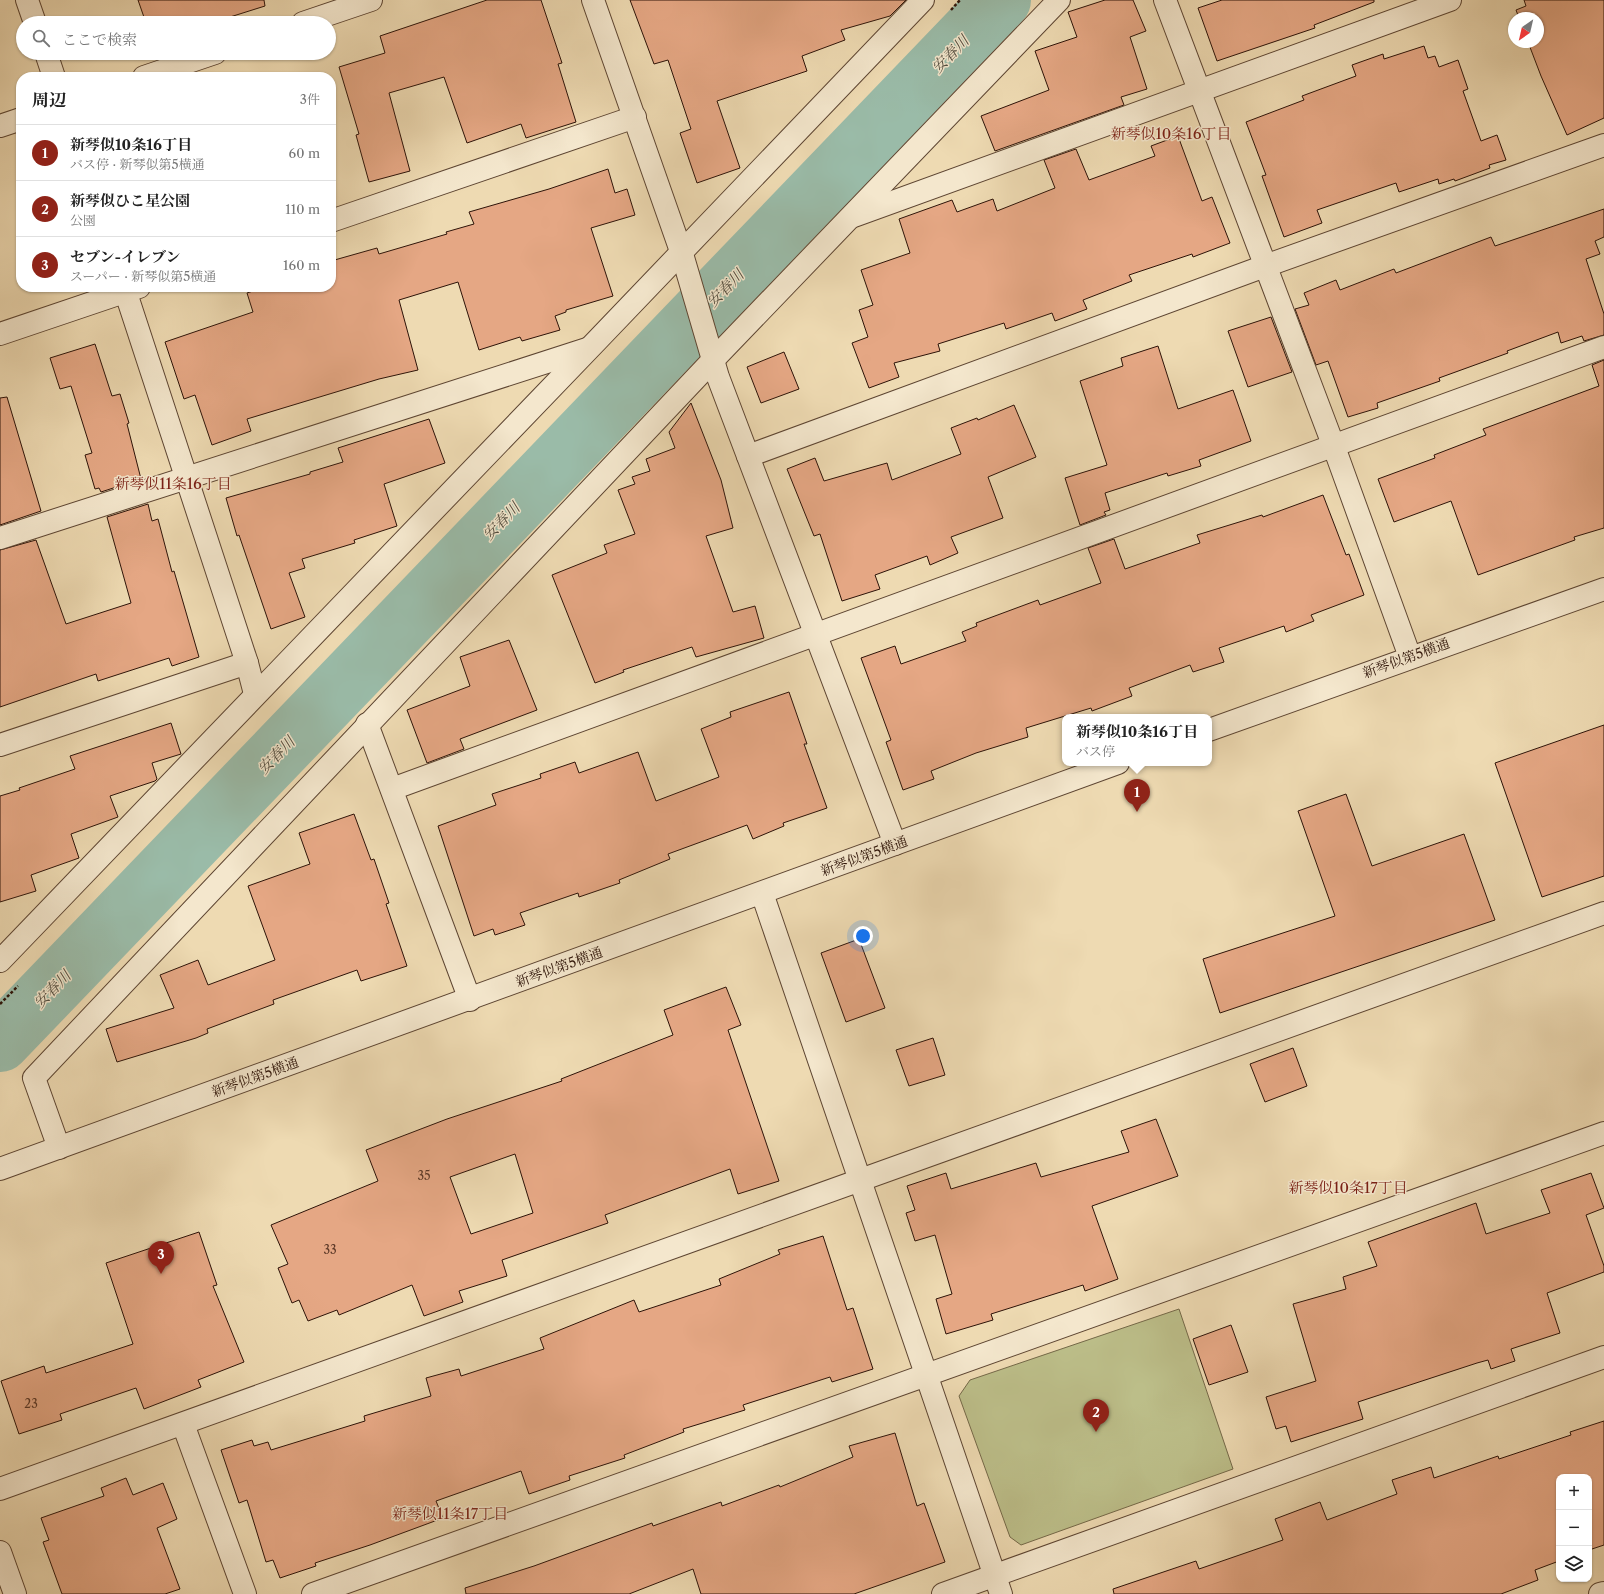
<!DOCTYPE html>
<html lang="ja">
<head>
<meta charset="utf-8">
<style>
	:root { --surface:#fff; --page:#f2f2f2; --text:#222; --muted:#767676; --line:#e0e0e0; --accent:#8f2418 }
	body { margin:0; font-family:"Libre Caslon Text","Noto Serif JP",serif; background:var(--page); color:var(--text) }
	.controls { position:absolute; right:12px; bottom:12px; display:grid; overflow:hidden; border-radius:8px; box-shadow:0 1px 3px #0004 }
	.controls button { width:36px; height:36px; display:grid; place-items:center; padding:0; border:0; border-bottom:1px solid var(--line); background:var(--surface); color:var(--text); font:20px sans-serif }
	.compass { position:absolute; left:1508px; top:12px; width:36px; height:36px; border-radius:50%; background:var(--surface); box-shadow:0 1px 3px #0004; rotate:214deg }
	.you { position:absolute; left:863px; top:936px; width:14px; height:14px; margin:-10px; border:3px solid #fff; border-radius:50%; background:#1a73e8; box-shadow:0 0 0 6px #1a73e833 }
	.badge { display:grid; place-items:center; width:26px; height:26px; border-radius:50%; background:var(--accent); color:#fff; font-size:13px; font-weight:700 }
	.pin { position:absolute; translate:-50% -33px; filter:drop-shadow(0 1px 2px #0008) }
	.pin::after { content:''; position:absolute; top:21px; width:14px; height:12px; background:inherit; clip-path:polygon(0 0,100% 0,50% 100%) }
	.popup { position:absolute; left:1062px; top:714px; width:150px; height:52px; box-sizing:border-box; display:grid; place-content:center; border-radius:8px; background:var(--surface); filter:drop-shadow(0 1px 3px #0005); font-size:13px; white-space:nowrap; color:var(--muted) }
	.popup b { font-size:15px; color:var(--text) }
	.popup::after { content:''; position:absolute; left:50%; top:100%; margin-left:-8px; border:8px solid transparent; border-top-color:var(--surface) }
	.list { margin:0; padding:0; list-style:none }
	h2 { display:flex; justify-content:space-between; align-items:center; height:52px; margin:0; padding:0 16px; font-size:17px }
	h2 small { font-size:13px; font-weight:400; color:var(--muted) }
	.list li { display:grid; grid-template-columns:26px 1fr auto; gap:12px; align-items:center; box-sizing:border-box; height:56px; padding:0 16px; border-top:1px solid var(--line) }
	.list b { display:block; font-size:15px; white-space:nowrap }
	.list p { margin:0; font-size:13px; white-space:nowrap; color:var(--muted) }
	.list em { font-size:13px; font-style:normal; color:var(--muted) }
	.icon { flex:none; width:22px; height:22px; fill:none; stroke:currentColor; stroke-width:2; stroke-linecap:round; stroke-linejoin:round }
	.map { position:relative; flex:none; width:1604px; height:1594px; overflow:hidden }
	.search { position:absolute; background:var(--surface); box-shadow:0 1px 3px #0004; left:16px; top:16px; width:320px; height:44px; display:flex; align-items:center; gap:10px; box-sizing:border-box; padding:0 14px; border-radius:22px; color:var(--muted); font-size:15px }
	.panel { position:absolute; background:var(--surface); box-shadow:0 1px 3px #0004; left:16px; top:72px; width:320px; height:220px; border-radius:16px }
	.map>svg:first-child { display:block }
	.green { fill:#bcbe89; stroke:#746848 }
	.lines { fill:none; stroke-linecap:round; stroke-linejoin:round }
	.river { stroke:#9abba8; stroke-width:60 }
	.building { fill:#e5a784; stroke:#2d1308; fill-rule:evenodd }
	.minor-casing { stroke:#5d4532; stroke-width:24 }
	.path { stroke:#2d1308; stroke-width:2.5; stroke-dasharray:3 2; stroke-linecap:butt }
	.minor { stroke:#f4e7cd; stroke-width:22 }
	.labels { text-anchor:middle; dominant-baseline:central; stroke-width:3; stroke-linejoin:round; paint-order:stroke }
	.number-label { font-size:12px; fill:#5b3827 }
	.street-label { font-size:14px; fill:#2d1308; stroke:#f4e7cd }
	.water-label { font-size:15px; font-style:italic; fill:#534e40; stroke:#f4e7cd }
	.neighbourhood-label { font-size:15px; fill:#7a1f14; stroke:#f4e7cd }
</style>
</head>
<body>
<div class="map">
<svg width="1604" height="1594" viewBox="0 0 1604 1594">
	<rect width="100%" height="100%" fill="#eedab2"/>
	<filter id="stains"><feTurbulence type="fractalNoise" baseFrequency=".005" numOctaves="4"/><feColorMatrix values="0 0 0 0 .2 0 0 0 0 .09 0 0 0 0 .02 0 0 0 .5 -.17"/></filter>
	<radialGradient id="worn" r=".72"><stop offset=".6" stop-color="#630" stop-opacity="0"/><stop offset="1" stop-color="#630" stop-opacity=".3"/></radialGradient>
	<path class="green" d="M1179,1309L1233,1469L1021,1545L1010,1537L959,1396L970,1380Z"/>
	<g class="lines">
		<path class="river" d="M0,1042L1001,0"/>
	</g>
	<g class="building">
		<path d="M138,0H264L265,6L211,23H146Z"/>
		<path d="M487,0H541L562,63L558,64L576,122L526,138L521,124L467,143L444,77L389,93L410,171L369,182L356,135L359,134L339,67L385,53L380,36Z"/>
		<path d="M630,0H906L890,16L841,30L845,40L802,56L807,71L717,101L740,168L697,183L680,133L691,129L668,60L654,64Z"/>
		<path d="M1105,0H1133L1146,31L1130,37L1147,89L1121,97L1124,105L995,151L981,116L1049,90L1035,51L1077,37L1068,12Z"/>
		<path d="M1222,0H1374V2L1314,25L1315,28L1217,61L1198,8Z"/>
		<path d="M1524,0H1604V118L1567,135L1541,76L1528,42H1538V18H1519L1516,10L1526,6Z"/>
		<path d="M1424,46L1428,58L1435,56L1439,67L1458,60L1468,89L1463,91L1481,141L1497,135L1506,160L1489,165L1490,168L1455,181L1454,179L1439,184L1438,179L1399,192L1396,183L1317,210L1322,223L1284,237L1262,176L1266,175L1246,122L1304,100L1302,96L1356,76L1352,65L1383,54L1384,59Z"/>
		<path d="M1178,136L1202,201L1212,197L1230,243L1193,257L1192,254L1129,275L1132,281L1083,300L1087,309L1055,321L1052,313L1006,329L1004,323L938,344L940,351L894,363L899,377L869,388L852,343L868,337L859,310L873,305L861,270L910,253L899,219L952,200L957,212L993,199L997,211L1055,188L1044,160L1076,149L1089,180L1155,156L1151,146Z"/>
		<path d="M608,169L615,193L627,189L635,215L591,228L613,296L566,310V312L555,316L560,330L522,341L520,337L479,350L458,282L399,300L418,370L379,379L247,419L251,431L212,445L195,395L184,399L165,342L253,312L247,293L265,287H331V261L377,248L379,254L447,234L446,232L474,224L469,212L549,189Z"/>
		<path d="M1604,209V237L1595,241L1600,254L1586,259L1604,314V335L1584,341L1582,336L1561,343L1558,332L1507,351L1508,353L1439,378L1440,381L1377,403L1378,408L1348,417L1328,361L1316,365L1295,309L1309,305L1304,293L1336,280L1340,290L1394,269L1396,273L1491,237L1495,246Z"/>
		<path d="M1271,317L1292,372L1248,387L1228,331Z"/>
		<path d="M95,344L112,396L120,394L129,423L127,424L141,479L101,492L99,488L95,489L85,455L92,453L71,386L60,389L50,358Z"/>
		<path d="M1158,346L1178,409L1233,390L1251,441L1199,460L1201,466L1168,476L1167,473L1105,493L1110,510L1104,512L1106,515L1080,525L1065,478L1107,465L1080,381L1123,366L1121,358Z"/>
		<path d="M784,352L799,389L761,403L747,367Z"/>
		<path d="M1604,360V528L1574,537L1575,540L1478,575L1451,501L1394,522L1378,479L1435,458L1434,455L1486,435L1483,429L1599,386L1592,365Z"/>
		<path d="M7,397L41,511L0,525V398Z"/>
		<path d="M691,403L721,480L733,528L706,536L733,612L755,606L764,638L696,657L692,647L623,670L624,672L595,683L552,575L607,553L604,545L635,534L618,490L635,484L632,477L650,471L646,459L675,448L669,432Z"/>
		<path d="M1014,405L1036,457L988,477L1003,518L951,537L958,553L930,565L927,556L875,575L880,589L842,601L820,534L814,536L787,469L815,458L824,481L887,463L892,480L961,454L951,428L977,418L978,420Z"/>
		<path d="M429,419L445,463L384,484L397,526L354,540L355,543L302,559L305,568L289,573L305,617L271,629L239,535L237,536L226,498L310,474V472L343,462L338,448Z"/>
		<path d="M1323,495L1346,555L1349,554L1364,595L1311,615L1314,621L1286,632L1284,626L1219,648L1224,662L1193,672L1190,665L1129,688L1132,696L1092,711L1091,708L1026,728L1028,737L976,753L931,771L934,779L903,790L886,742L891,740L861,658L895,646L901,664L966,641L962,632L977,626L976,623L1038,600L1040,605L1101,583L1088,548L1114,539L1125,569L1200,543L1197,535L1262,515L1263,517Z"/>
		<path d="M148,504L152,521L158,519L172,572L174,571L199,657L172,666L169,658L98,681L96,674L0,707V550L36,540L66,624L131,603L107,517Z"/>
		<path d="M509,640L537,710L460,739L464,749L427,763L407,710L470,686L460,657Z"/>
		<path d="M789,692L807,744H804L827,808L783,823L784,826L753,839L747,825L668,854L670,859L619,880L620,883L579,897L578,893L520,913L525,925L495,935L493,929L474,936L438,826L496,805L492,794L541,778L540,774L575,762L579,773L638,752L656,801L719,777L701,729L731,717L730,712Z"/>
		<path d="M171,723L181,754L152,763L157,779L155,781L110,796L118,817L71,834L79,858L31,875L36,891L0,902V796L20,790L19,788L75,769L70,756Z"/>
		<path d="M1604,725V876L1542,897L1495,763Z"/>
		<path d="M1346,794L1372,866L1464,834L1495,920L1220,1013L1203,959L1335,916L1298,811Z"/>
		<path d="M354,814L371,860L374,859L389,903L386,904L407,966L361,981L357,970L273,1000L274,1004L207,1029L208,1033L196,1038L117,1062L106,1029L174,1008L160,975L198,960L208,985L275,960L248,886L310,864L299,833Z"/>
		<path d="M859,939L885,1008L846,1022L821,953Z"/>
		<path d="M726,987L741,1025L728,1030L779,1181L738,1194L730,1169L605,1215L608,1223L502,1260L507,1276L459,1291L463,1302L424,1316L412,1285L339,1315L337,1310L308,1321L299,1300L292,1303L278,1268L288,1264L271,1225L378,1181L366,1150L447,1119L562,1081L561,1079L673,1035L664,1010ZM515,1154L533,1213L471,1234L450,1177Z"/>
		<path d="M933,1038L945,1075L909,1086L896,1050Z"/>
		<path d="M1293,1048L1307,1086L1265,1102L1250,1064Z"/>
		<path d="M1156,1119L1178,1176L1092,1206L1118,1279L1085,1291L1083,1285L991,1314L993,1320L946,1334L936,1299L952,1294L935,1235L915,1241L906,1213L915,1210L907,1186L946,1173L951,1189L1036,1163L1041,1177L1129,1152L1121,1131Z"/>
		<path d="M1591,1173L1604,1208L1586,1215L1604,1266V1272L1547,1293L1560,1333L1511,1349L1515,1361L1491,1369L1488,1360L1477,1363L1358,1402L1363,1419L1291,1442L1286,1426L1276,1429L1266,1397L1316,1381L1293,1304L1346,1289L1343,1277L1377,1266L1368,1242L1476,1203L1486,1234L1550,1213L1541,1190Z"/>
		<path d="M199,1232L217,1285L213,1286L244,1362L198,1380L201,1387L144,1409L136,1388L60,1414L62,1420L19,1434L1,1381L44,1366L46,1373L133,1344L106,1263Z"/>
		<path d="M823,1236L847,1310L853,1308L873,1369L832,1382L830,1377L743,1405L745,1410L683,1429L684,1432L624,1455L625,1458L569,1476L570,1480L529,1494L521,1471L436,1501L443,1518L370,1545L315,1563L316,1566L280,1578L273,1560L266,1562L247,1500L239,1503L221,1450L252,1440L254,1446L268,1442L271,1450L365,1421L364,1416L431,1396L426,1378L459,1369L461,1376L544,1349L540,1338L634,1300L639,1312L721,1285L719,1279L780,1254L778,1250Z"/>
		<path d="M1231,1325L1248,1372L1209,1385L1193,1339Z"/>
		<path d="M1604,1421V1545L1589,1550V1477H1559V1561L1535,1570L1538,1580L1501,1594H1114L1113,1589L1196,1561L1199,1569L1283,1540L1275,1519L1320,1502L1327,1520L1397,1494L1392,1480L1431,1467L1434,1478L1498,1456L1499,1459L1571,1435L1570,1432Z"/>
		<path d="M895,1433L917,1506L924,1503L945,1562L854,1594H701L693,1569L629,1594H466L465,1588L534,1566L652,1523L653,1526L721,1502L722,1506L779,1485L780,1487L853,1457L849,1446Z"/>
		<path d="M126,1478L133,1495L163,1483L177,1519L157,1528L180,1589L165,1594H62L43,1542L49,1540L41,1518L104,1496L101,1488Z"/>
	</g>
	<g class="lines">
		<g class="minor-casing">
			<g id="minor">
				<path d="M27,0L35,23"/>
				<path d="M593,0L682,254L718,377L895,844"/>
				<path d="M1165,0L1334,447L1410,657"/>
				<path d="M303,23L371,0"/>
				<path d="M46,53L54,77"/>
				<path d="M144,77L215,53"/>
				<path d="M0,126L21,119"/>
				<path d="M854,216L1450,0"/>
				<path d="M331,221L635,117"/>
				<path d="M124,287L247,663L255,694"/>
				<path d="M0,334L139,287"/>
				<path d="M748,456L1265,266L1604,145"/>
				<path d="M0,538L587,349"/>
				<path d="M367,724L470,1000"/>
				<path d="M1209,730L1604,589"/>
				<path d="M0,745L247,663"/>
				<path d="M392,789L1604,347"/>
				<path d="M762,893L1001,1594"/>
				<path d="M0,961C307,639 617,322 923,0"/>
				<path d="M59,1148L34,1078L713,360L1059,0"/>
				<path d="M0,1169L1118,763"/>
				<path d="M183,1424L245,1594"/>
				<path d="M0,1489L1604,913"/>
				<path d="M0,1552L15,1594"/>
				<path d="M313,1594L1604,1133"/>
				<path d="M943,1594L1604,1357"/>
				<path d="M1600,1594L1604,1593"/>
			</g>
		</g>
		<g class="path">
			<path d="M951,10L960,0"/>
			<path d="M0,1004L18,986"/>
		</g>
		<use href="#minor" class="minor"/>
	</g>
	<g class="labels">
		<g class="number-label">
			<text x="424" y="1175">35</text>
			<text x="330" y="1249">33</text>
			<text x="31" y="1403">23</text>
		</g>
		<g class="street-label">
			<text transform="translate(1406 658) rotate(-20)">新琴似第5横通</text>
			<text transform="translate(864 856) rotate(-20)">新琴似第5横通</text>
			<text transform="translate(559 967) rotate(-20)">新琴似第5横通</text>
			<text transform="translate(255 1077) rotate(-20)">新琴似第5横通</text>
		</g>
		<g class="water-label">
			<text transform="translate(950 54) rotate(-46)">安春川</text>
			<text transform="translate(725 288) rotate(-46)">安春川</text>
			<text transform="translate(501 521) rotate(-46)">安春川</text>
			<text transform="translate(276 755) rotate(-46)">安春川</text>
			<text transform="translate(52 989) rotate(-46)">安春川</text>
		</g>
		<g class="neighbourhood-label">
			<text x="1171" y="133">新琴似10条16丁目</text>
			<text x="173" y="483">新琴似11条16丁目</text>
			<text x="1348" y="1187">新琴似10条17丁目</text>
			<text x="450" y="1513">新琴似11条17丁目</text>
		</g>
	</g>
	<rect width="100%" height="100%" filter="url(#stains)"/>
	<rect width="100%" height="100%" fill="url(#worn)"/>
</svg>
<div class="controls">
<button>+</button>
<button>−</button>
<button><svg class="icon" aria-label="layers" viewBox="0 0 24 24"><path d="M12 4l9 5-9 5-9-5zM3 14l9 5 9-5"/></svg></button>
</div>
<svg class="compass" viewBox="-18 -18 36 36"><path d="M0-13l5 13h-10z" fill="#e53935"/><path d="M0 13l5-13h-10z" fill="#767676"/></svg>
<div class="you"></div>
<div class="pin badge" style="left:1137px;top:812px">1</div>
<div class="popup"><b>新琴似10条16丁目</b>バス停</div>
<div class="pin badge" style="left:1096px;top:1432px">2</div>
<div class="pin badge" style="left:161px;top:1274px">3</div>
<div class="search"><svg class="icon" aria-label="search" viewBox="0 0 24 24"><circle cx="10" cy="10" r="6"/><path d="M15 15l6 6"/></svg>ここで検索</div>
<section class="panel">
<h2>周辺<small>3件</small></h2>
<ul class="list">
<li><span class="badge">1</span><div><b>新琴似10条16丁目</b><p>バス停 · 新琴似第5横通</p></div><em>60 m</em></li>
<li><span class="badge">2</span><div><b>新琴似ひこ星公園</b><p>公園</p></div><em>110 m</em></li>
<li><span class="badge">3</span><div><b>セブン-イレブン</b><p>スーパー · 新琴似第5横通</p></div><em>160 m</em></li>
</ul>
</section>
</div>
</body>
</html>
